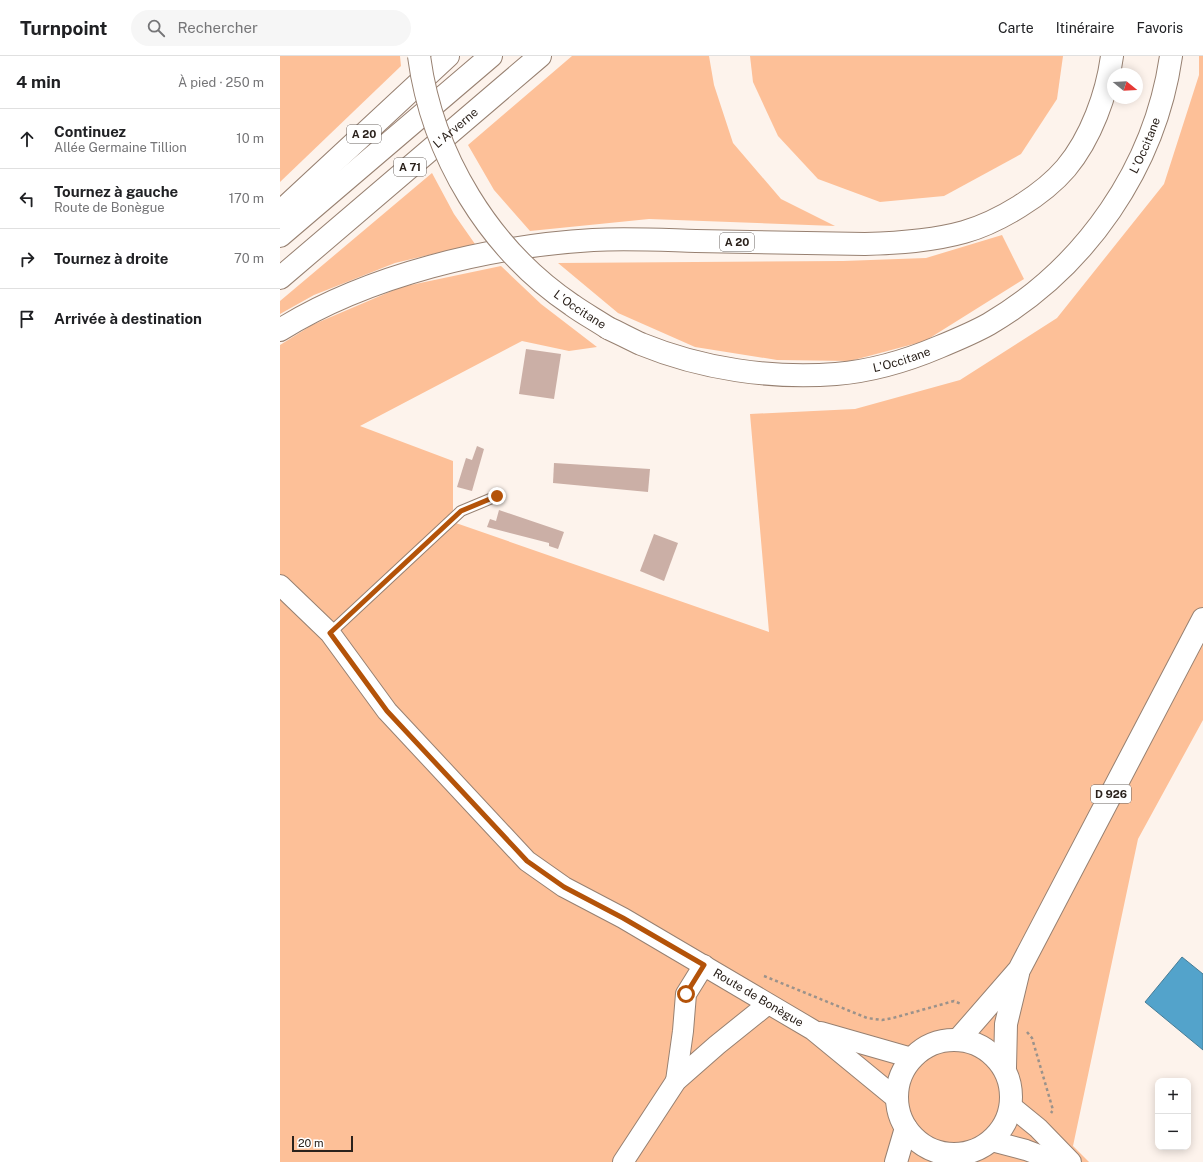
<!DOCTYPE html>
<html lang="fr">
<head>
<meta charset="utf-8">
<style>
	:root { --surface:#fff; --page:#f6f6f6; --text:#202124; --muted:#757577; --line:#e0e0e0 }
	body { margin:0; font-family:"Public Sans",sans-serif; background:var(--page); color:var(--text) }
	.controls { position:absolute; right:12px; bottom:12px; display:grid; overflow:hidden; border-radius:8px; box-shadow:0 2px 10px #0003 }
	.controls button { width:36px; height:36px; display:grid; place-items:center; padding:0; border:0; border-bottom:1px solid var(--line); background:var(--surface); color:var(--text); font:20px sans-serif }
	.compass { position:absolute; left:827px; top:12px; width:36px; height:36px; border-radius:50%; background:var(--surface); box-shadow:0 2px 10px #0003; rotate:108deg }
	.scale { position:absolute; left:12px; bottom:10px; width:61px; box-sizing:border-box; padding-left:4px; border:2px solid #2b221c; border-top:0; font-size:11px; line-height:14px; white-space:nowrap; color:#2b221c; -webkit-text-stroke:3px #fff; paint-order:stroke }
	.stop { position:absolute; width:12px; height:12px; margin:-9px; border:3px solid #b45309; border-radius:50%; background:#fff }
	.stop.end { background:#b45309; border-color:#fff; box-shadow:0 1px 4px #0008 }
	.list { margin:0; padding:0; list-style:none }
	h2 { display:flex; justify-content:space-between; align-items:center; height:52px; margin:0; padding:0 16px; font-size:17px }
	h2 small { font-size:13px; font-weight:400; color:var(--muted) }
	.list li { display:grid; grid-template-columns:26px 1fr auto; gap:12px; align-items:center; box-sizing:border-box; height:60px; padding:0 16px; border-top:1px solid var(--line) }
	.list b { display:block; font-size:15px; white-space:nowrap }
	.list p { margin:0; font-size:13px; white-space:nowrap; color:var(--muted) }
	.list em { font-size:13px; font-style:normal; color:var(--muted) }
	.icon { flex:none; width:22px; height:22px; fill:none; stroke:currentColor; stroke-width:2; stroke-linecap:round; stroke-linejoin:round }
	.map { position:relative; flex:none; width:923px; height:1106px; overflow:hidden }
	header { display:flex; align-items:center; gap:24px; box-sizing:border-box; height:56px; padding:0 20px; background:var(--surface); border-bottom:1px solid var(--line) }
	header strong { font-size:19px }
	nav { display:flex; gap:22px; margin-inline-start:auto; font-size:14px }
	.search { width:280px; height:36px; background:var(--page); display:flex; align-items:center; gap:10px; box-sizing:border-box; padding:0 14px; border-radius:22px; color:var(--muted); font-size:15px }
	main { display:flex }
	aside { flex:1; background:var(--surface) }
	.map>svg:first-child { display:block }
	.green { fill:#fdc098 }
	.water { fill:#53a3cb; stroke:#477c96 }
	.building { fill:#cbafa6 }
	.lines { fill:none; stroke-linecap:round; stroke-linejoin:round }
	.service-casing { stroke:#978071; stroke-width:12 }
	.minor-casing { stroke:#978071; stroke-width:22 }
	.primary-casing { stroke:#978071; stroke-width:24 }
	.motorway-casing { stroke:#978071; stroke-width:24 }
	.path { stroke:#9b928b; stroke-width:2.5; stroke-dasharray:3 3; stroke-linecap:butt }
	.service { stroke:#fff; stroke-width:10 }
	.minor { stroke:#fff; stroke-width:20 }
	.primary { stroke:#fff; stroke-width:22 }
	.motorway { stroke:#fff; stroke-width:22 }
	.motorway-bridge-casing { stroke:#978071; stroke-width:24; stroke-linecap:butt }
	.motorway-bridge { stroke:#fff; stroke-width:22 }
	.route { stroke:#b45309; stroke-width:5 }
	.labels { text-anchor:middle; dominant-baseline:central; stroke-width:3.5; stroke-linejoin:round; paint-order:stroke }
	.shield { fill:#fff; stroke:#6b6460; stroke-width:1 }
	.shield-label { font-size:11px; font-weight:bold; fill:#2b221c }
	.street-label { font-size:12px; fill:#2b221c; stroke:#fff }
</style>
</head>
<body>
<header>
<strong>Turnpoint</strong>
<div class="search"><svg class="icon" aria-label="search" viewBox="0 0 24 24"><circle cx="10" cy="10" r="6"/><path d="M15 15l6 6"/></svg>Rechercher</div>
<nav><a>Carte</a><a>Itinéraire</a><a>Favoris</a></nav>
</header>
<main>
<aside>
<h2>4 min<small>À pied · 250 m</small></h2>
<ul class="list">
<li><svg class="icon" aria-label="ahead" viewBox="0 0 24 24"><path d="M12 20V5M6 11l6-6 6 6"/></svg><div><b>Continuez</b><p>Allée Germaine Tillion</p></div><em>10 m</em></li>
<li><svg class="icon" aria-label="left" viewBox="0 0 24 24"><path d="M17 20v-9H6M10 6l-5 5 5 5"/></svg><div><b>Tournez à gauche</b><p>Route de Bonègue</p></div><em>170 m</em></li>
<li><svg class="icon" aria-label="right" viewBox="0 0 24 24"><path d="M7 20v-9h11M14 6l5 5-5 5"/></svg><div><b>Tournez à droite</b></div><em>70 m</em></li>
<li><svg class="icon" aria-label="arrive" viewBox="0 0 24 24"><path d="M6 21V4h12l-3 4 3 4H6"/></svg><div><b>Arrivée à destination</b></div></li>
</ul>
</aside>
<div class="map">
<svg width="923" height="1106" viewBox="0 0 923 1106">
	<rect width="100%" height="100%" fill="#fdf3ec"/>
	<g class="green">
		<path d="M0,0H120L121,10L0,126Z"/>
		<path d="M292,0H429L434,29L453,87L501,143L555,170L369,163L250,175L214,134L188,89Z"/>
		<path d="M470,0H783L777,43L741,98L664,140L600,146L538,123L498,80L473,26Z"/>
		<path d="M919,0H923V664L858,783L793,1090L809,1106H0V289L32,269L121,231L221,210L261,248L317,291L289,295L242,285L80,370L173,405V466L489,576L470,358L575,353L680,324L777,262L884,128L919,19Z"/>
		<path d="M152,117L174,158L195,188L115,207L34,239L0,258V245Z"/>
		<path d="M722,179L744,223L645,285L570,305L497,304L415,291L338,257L278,207L563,205L646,202Z"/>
	</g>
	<path class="water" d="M902,901L923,918V994L865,946Z"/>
	<g class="building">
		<path d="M246,293L281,298L274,343L239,338Z"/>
		<path d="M197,390L204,393L192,435L177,431L186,402L192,404Z"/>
		<path d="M274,407L370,413L368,436L273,427Z"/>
		<path d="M219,454L284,476L278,493L269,490V487L207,471L210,463L216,465Z"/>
		<path d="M374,478L398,487L384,525L360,515Z"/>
	</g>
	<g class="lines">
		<g class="service-casing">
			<path id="service" d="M50,577L181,455L217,440"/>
		</g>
		<g class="minor-casing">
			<g id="minor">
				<path id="s1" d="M0,529L50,577L107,655L247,805L284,831L343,862L533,974L617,1043"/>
				<path d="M541,976L632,1002"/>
				<path d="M396,1025L403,975L406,938L424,909"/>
				<path d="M731,1050L758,1072L791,1106"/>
				<path d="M712,1085L746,1094L778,1106"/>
				<path d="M343,1106L396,1025L437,989L488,948"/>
			</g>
		</g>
		<g class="primary-casing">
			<g id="primary">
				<path d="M678,984L739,914L923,563"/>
				<circle cx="674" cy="1041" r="57"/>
				<path d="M725,1011L726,968L738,918"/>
				<path d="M616,1106L626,1072"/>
			</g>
		</g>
		<g class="motorway-casing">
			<g id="motorway">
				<path d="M0,156L168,0"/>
				<path d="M0,180L211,0"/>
				<path id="s2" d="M0,222L260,0"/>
				<path id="s3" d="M328,272C339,277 350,283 361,288C422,313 491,323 556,318C592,315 626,305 659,291C676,284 693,277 709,268C806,211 875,111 891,0"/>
				<path d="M0,274C88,219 210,190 313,184C347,182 382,184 416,185C472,186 528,187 585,188C618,187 652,185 684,176C719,166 763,139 786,112C811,82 827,38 832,0"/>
			</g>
		</g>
		<g class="path">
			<path d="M484,920L587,962L602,964L613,962L674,945L681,948"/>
			<path d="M747,976L752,982L773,1054L771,1057"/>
		</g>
		<use href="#service" class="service"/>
		<use href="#minor" class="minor"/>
		<use href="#primary" class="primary"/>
		<use href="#motorway" class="motorway"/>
		<g class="motorway-bridge-casing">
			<g id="motorway-bridge">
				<path id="s4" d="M139,0C152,99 209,193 292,249C303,257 316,264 328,272"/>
			</g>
		</g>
		<use href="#motorway-bridge" class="motorway-bridge"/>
	</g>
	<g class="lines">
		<path class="route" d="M217,440L181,455L50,577L107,655L247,805L284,831L343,862L424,909L406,938"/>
	</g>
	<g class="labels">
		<g class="shield">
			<rect x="67" y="69" width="34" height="18" rx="3"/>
			<rect x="114" y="102" width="32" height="18" rx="3"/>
			<rect x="440" y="177" width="34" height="18" rx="3"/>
			<rect x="811" y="729" width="40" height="18" rx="3"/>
		</g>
		<g class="shield-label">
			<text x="84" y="78">A 20</text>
			<text x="130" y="111">A 71</text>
			<text x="457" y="186">A 20</text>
			<text x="831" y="738">D 926</text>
		</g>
		<g class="street-label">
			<text stroke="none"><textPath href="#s2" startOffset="231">L'Arverne</textPath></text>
			<text stroke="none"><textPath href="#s3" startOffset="639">L'Occitane</textPath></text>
			<text stroke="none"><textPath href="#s4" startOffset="310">L'Occitane</textPath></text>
			<text stroke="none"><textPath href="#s3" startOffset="303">L'Occitane</textPath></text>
			<text stroke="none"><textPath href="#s1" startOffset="640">Route de Bonègue</textPath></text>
		</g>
	</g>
</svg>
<div class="controls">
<button>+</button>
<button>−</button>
</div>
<svg class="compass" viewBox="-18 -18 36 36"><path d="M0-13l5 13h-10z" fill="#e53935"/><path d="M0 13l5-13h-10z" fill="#757577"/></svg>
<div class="scale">20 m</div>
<div class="stop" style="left:406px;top:938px"></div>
<div class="stop end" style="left:217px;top:440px"></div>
</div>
</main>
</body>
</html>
